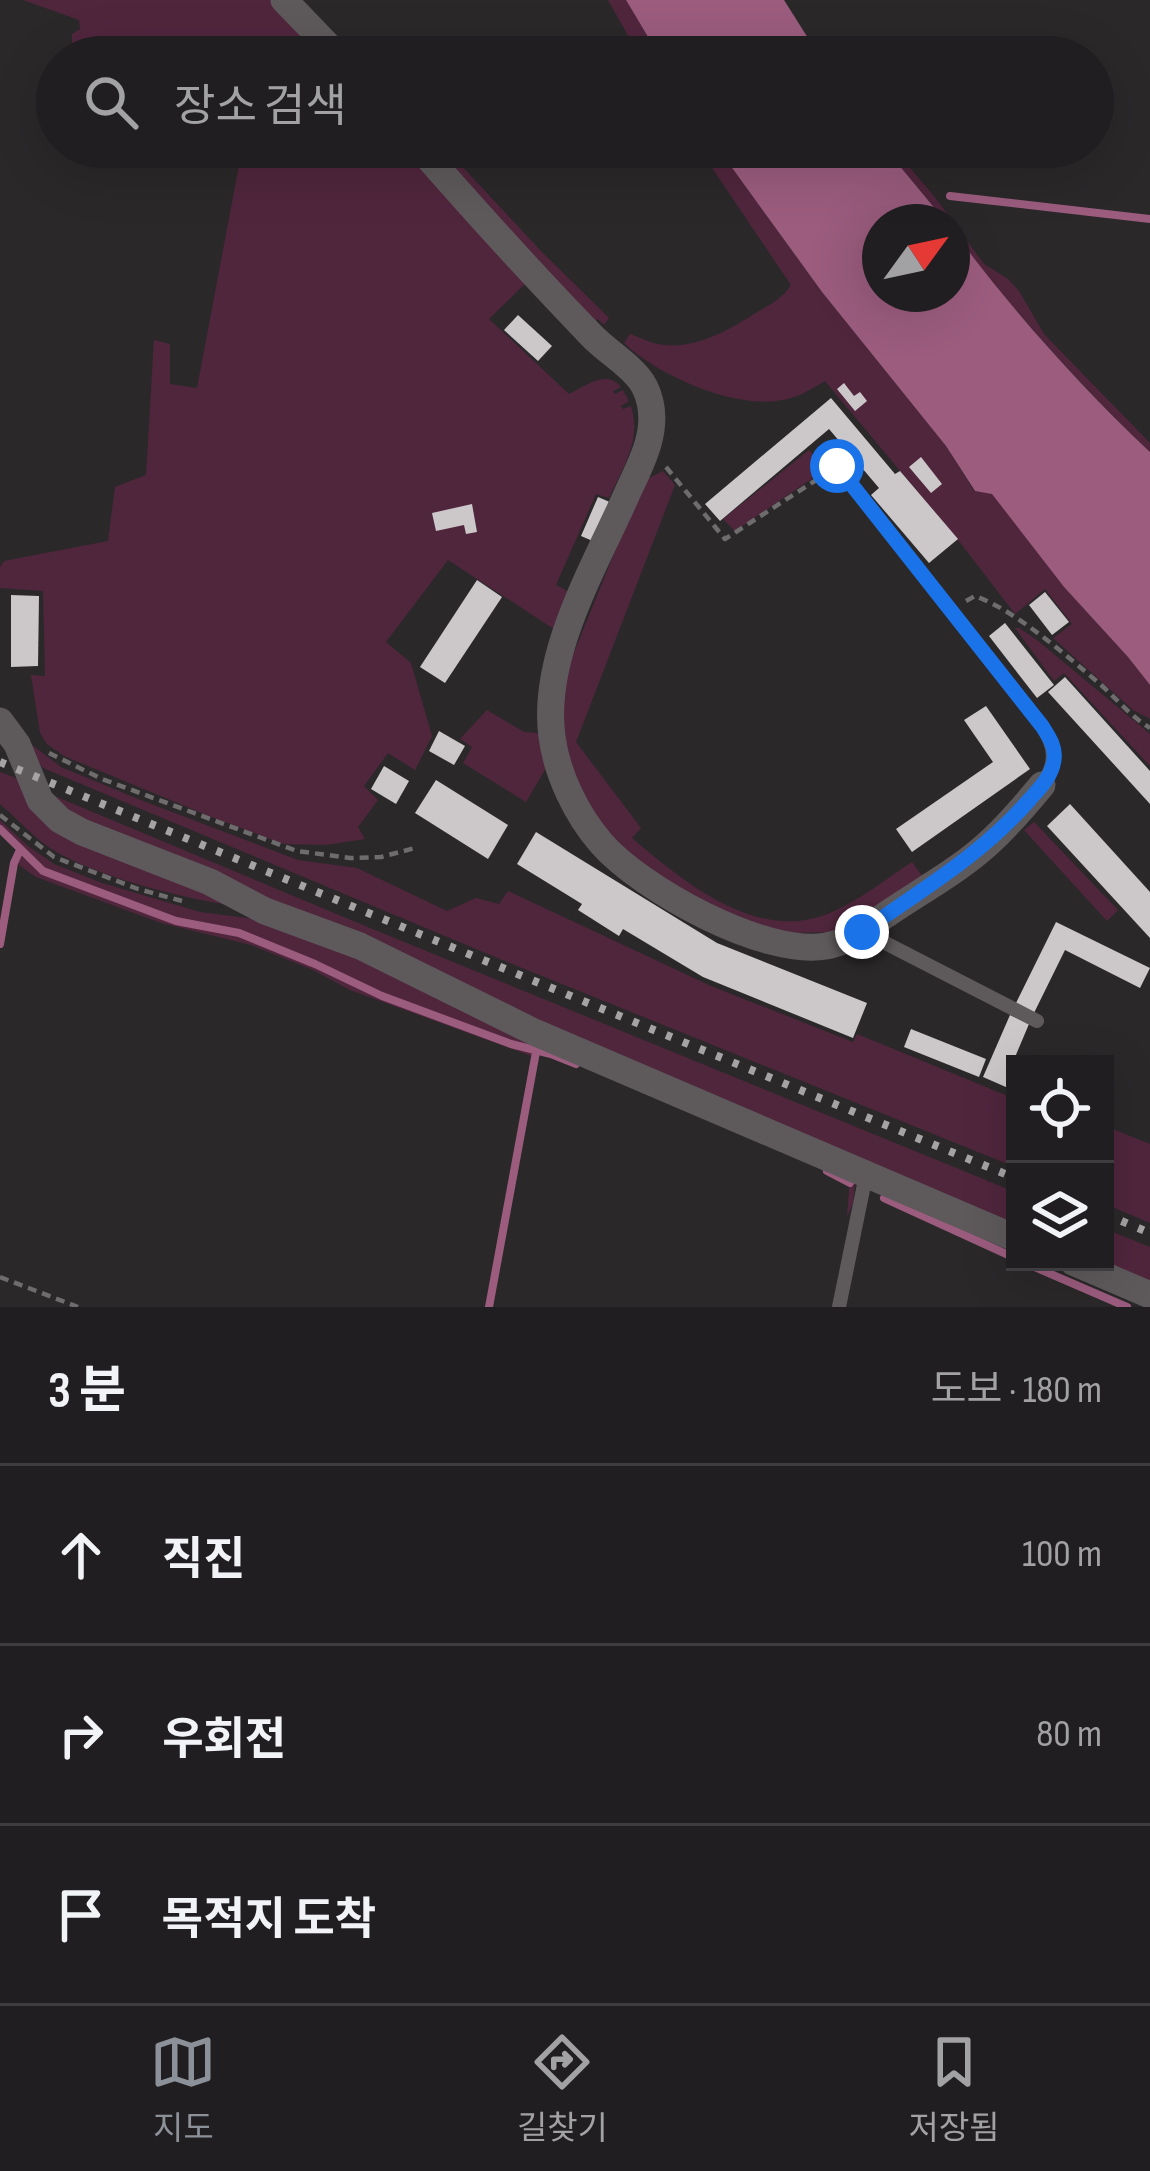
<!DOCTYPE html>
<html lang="ko">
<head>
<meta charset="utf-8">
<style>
	:root { --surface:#201e20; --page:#2d2b2d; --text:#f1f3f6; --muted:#a2a2a5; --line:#3d3c3e; --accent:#8c9099 }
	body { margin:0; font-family:"Sofia Sans Condensed","Noto Sans KR",sans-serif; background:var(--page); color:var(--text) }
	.controls { position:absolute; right:36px; bottom:36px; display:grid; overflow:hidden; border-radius:0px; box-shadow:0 12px 48px #0002 }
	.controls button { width:108px; height:108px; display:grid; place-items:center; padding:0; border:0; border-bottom:3px solid var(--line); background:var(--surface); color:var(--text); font:60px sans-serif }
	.compass { position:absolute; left:862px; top:204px; width:108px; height:108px; border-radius:50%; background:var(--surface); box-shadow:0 12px 48px #0002; rotate:57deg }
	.stop { position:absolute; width:36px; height:36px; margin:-27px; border:9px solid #1a73e8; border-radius:50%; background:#fff }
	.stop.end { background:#1a73e8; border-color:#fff; box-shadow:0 3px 12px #0008 }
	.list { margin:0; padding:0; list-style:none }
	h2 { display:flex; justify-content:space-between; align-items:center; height:156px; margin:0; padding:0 48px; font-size:51px }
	h2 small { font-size:39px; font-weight:400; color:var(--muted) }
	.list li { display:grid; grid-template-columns:78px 1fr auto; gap:36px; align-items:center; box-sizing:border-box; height:180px; padding:0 48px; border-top:3px solid var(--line) }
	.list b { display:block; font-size:45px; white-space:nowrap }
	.list em { font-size:39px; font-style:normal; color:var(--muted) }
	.icon { flex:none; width:66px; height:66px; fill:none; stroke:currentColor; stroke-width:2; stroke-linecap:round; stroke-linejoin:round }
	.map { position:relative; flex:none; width:1150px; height:1307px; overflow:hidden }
	.search { position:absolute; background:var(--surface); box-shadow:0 12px 48px #0002; left:36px; right:36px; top:36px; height:132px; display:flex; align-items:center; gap:30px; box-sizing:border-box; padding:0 42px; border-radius:66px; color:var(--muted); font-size:45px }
	.sheet { height:696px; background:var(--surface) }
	nav { display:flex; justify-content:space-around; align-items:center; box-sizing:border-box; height:168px; border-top:3px solid var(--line); background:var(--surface); font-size:33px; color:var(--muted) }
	nav a { display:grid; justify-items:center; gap:6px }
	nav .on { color:var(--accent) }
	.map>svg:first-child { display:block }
	.green { fill:#50263d }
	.water { fill:#9b5c7e }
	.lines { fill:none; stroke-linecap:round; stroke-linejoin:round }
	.stream { stroke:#9b5c7e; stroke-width:8 }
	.building { fill:#ccc8ca }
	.path { stroke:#6e6c6d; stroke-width:4.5; stroke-dasharray:9 6; stroke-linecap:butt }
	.service { stroke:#5e5a5c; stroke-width:14 }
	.minor { stroke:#5e5a5c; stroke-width:27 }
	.rail { stroke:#a5a3a4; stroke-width:8; stroke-dasharray:6 12; stroke-linecap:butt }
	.route { stroke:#1a73e8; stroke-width:15 }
</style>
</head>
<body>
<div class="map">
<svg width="1150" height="1307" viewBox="0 0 1150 1307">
	<rect width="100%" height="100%" fill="#2b282a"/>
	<g class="green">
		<path d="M23,0H273L324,57H78L72,48V34L80,29L79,20Z"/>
		<path d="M608,0H626L660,57H640Z"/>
		<path d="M222,147H407L526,283L489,319L569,394C586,386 606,369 621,387L613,391L615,394L623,390L629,401L621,406L623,409L631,406C642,440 623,468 609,498L596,494L556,585L573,594L557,631L448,560L386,642L411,663L432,736L415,770L388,753L364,786L378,800L358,827L365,839L326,845L284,844L209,816L64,756L47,744L40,733L31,675L45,676L43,591L0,588V567L4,561L108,541L115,487L146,475L154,340L170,344V384L197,388L240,160Z"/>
		<path d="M431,147H444L540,250L609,318L604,325L598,319L594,322Z"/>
		<path d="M698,147H717L822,292L946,446L974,491L992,493L1064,587L1128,657L1150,685V719L1133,710L1053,638L1072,624L1045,589L1015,614L962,545L825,381C811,389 798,398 782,400C733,409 659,376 624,343L630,334C639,337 648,342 657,344C691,351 726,332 754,314C768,306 782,299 791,285Z"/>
		<path d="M884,147H892L934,196L984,264L1008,279L1019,291L1044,334L1150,443V452C1079,384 1010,308 952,229V222H946Z"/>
		<path d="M809,450L826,469L735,531L723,519Z"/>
		<path d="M663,471L675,485L576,742L641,828L632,838C685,883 759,945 832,912C860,900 886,879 912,862L925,880L874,914L833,932L792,933L749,924L657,877L602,827L578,785L564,745L562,682L641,487L649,478Z"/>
		<path d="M1015,628H1019L1037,640L1150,734V766L1064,673L1054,681Z"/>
		<path d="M487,710L524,732L537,733L546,743L549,763L526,802L463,763L472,747L460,739Z"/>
		<path d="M32,745L61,767L138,799L298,860L357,868L447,911L476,898L499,904L508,891L711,986L853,1042L857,1034L1015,1099V1167L500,959L43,768L35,759Z"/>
		<path d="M0,772L24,781L31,800L184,877L230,905C181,898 91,875 50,848C32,836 17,818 0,804Z"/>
		<path d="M45,792L370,928L1015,1192V1232L74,821Z"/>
		<path d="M0,820L28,846L54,864L102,883L200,912L278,922L855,1180L853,1203L847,1217L850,1180L551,1052L537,1051L508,1041L380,993L314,960L243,933L177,919L44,868L21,850L0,827Z"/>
		<path d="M1034,822L1118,910L1107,921L1024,830Z"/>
		<path d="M20,855L43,873L175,923L235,934L315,966L382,999L534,1054V1057L350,990L313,970L251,945L161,923L36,877L16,863Z"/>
		<path d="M1105,1126L1150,1144V1223L1105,1204Z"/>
		<path d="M1105,1229L1150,1247V1289L1105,1262Z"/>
	</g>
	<g class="water">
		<path d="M626,0H784L820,57H660Z"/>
		<path d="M717,147H884L946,222H880V294H952V229C1010,308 1079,385 1150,452V685L1128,657L1064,587L992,494L975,491L946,446L822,292Z"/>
	</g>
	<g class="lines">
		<g class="stream">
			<path d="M950,196L1150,219"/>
			<path d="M0,829L43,871L176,921L239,933L315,964L382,996L511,1044L551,1054L576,1064"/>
			<path d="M0,944L14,863L20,850"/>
			<path d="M827,1171L850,1183"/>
			<path d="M884,1198L1015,1258"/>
			<path d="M1023,1262L1127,1307"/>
			<path d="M489,1307L536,1052"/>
		</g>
	</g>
	<g class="building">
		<path d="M518,315L552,346L538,361L504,330Z"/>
		<path d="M844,383L854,396L860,392L867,401L855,411L837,389Z"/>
		<path d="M831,398L895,474L900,471L958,539L929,563L871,495L879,488L829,429L720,521L705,504Z"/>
		<path d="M921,457L942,484L931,493L909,467Z"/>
		<path d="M598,497L612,503L595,542L581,536Z"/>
		<path d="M472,504L477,532L466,534L464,525L436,531L432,513Z"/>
		<path d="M477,580L502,597L445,683L420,667Z"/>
		<path d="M1045,592L1069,622L1052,635L1029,605Z"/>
		<path d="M11,595L39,596L38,666L11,667Z"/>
		<path d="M1005,623L1054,685L1037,698L989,636Z"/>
		<path d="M1065,677L1150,771V804L1048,692Z"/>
		<path d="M986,706L1030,769L912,852L896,829L993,762L964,720Z"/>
		<path d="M439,731L465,746L454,765L429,751Z"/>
		<path d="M384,766L409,781L396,804L371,789Z"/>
		<path d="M436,780L508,825L488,859L415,813Z"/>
		<path d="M1070,804L1150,892V938L1047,826Z"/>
		<path d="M536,832L717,943L867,1003L853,1038L703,977L623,929L619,936L578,910L582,904L517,864Z"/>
		<path d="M1056,922L1150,968L1140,988L1065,950L1033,1015L1015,1005Z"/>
		<path d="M1010,1015L1029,1024L1010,1069L1015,1071V1091L983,1077Z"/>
		<path d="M911,1029L986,1059L979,1077L904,1047Z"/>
	</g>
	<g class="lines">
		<g class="path">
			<path d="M666,467L725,539L824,475"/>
			<path d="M966,601L975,596C1015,610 1067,656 1100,684C1117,699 1130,716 1150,728"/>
			<path d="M49,753L102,779L297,851L350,858L381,857L415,848"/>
			<path d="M0,815L54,857L138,889L182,901"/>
			<path d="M0,1277L78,1307"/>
		</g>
		<g class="service">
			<path d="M829,456L1042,726C1056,748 1057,763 1042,785"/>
			<path d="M862,931L1037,1021"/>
			<path d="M839,1307L866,1175"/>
		</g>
		<g class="minor">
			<path d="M284,0L339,57"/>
			<path d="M419,147C475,211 532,274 591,335C605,350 625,361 638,377C644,384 648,393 650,402C658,435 639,467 626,496C594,568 541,656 552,737C557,774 576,814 601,843C641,889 764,957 826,946C850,942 869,926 890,912C924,889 963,868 993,839C1011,822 1027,803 1042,785"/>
			<path d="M0,721L17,744L40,800L60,820L82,832L210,882L265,911L360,946L534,1032L1015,1238"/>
			<path d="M1073,1262L1150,1295"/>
		</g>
		<g class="rail">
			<path d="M0,762L1015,1178"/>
			<path d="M1105,1214L1150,1233"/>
		</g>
	</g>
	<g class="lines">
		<path class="route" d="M837,466L1042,726C1049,737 1056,747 1054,760C1052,776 1040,788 1030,799C982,855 921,890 862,932"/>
	</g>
</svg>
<div class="controls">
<button><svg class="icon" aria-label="locate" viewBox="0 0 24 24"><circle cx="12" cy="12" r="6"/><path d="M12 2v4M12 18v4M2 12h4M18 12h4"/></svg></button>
<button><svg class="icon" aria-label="layers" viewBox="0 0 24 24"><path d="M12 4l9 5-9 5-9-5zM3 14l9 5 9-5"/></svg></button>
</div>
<svg class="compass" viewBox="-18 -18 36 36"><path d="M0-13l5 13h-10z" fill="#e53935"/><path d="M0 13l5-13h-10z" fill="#a2a2a5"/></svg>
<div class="stop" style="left:837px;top:466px"></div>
<div class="stop end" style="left:862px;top:932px"></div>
<div class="search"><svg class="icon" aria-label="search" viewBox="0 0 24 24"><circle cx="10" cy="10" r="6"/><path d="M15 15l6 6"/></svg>장소 검색</div>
</div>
<section class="sheet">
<h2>3 분<small>도보 · 180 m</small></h2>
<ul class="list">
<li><svg class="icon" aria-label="ahead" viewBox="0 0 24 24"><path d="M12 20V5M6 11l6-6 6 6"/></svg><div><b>직진</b></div><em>100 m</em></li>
<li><svg class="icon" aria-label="right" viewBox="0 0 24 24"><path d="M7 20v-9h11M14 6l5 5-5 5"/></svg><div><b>우회전</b></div><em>80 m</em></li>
<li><svg class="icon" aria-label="arrive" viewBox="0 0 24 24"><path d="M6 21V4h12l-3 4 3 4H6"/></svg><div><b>목적지 도착</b></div></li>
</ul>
</section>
<nav>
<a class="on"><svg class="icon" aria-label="map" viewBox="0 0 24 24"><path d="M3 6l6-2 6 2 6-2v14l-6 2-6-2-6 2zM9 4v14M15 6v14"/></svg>지도</a>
<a><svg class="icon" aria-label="directions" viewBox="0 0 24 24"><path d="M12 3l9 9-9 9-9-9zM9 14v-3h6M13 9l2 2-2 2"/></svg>길찾기</a>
<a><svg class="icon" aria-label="saved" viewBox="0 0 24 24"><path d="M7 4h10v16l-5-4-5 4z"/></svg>저장됨</a>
</nav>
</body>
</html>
